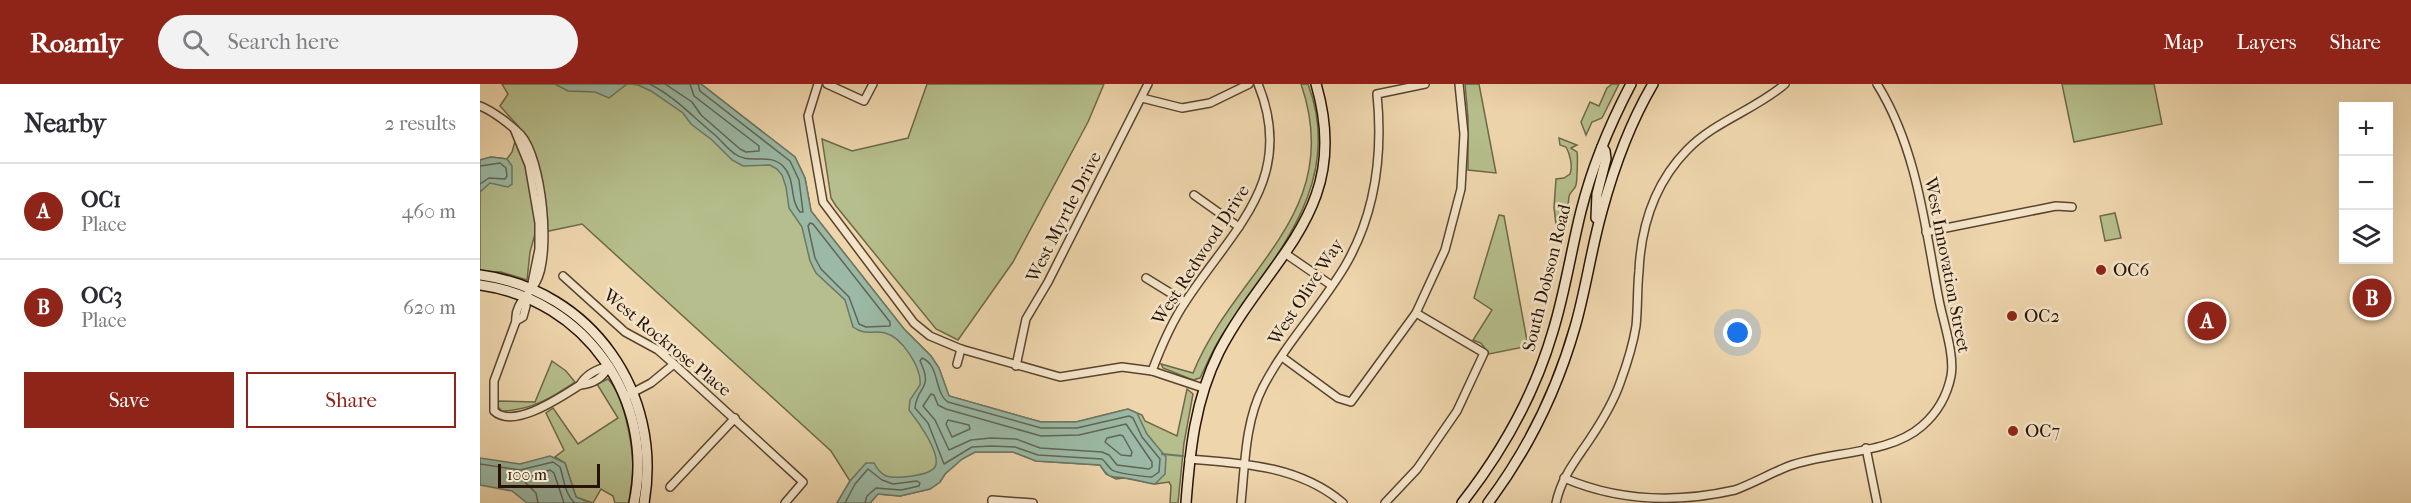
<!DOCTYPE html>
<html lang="en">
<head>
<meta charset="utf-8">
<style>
	:root { --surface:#fff; --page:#f2f2f3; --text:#2b2b33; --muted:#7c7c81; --line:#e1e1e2; --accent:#8f2418 }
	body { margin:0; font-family:"IM FELL French Canon",serif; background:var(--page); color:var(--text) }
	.controls { position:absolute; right:18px; top:18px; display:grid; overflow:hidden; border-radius:0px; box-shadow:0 6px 24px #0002 }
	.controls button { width:54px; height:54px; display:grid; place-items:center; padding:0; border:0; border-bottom:2px solid var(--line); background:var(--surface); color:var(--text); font:30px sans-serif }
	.scale { position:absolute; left:18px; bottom:15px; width:102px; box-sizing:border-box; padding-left:6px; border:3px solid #261305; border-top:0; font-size:16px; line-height:21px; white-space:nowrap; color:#261305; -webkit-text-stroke:4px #f4e4c9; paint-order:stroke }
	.you { position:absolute; left:1258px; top:249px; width:21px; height:21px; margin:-15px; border:4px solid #fff; border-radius:50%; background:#1a73e8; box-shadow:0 0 0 9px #1a73e833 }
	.badge { display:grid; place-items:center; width:39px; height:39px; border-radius:50%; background:var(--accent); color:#fff; font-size:20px; font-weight:700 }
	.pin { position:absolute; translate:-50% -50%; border:3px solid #fff; box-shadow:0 2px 6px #0006 }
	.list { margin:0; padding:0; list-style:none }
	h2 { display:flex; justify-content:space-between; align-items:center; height:78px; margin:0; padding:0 24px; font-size:26px }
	h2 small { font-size:20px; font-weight:400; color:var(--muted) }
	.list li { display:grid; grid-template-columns:39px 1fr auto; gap:18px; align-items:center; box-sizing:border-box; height:96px; padding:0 24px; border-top:2px solid var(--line) }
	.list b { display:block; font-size:22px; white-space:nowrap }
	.list p { margin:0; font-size:20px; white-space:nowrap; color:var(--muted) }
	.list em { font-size:20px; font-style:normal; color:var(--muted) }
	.actions { display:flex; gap:12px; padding:18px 24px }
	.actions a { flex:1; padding:14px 0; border:2px solid var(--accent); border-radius:0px; text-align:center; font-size:21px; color:var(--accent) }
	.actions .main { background:var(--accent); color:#fff }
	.icon { flex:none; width:33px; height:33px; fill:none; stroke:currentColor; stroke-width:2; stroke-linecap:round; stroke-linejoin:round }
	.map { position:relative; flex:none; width:1931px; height:419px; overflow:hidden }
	header { display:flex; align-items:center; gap:36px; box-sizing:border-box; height:84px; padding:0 30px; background:var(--accent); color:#fff }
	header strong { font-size:28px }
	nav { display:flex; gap:33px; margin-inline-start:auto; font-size:21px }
	.search { width:420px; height:54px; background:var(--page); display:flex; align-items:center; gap:15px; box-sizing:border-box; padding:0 21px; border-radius:33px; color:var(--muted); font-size:22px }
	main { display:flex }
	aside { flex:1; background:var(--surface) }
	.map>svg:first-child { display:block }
	.green { fill:#b5be8c; stroke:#6e6848; stroke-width:1.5 }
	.water { fill:#9bb9a5; stroke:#6c7765; stroke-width:1.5 }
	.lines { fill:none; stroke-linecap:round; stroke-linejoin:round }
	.shore { stroke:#606655; stroke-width:1.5 }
	.stream { stroke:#6c7765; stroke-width:2 }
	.street-casing { stroke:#58442f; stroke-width:10 }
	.secondary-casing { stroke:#261305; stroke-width:12 }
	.street { stroke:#f4e4c9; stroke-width:7 }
	.secondary { stroke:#f4e4c9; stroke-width:9 }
	.poi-dot { fill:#8f2418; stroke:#f4e4c9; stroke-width:2 }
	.labels { text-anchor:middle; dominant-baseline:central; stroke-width:5; stroke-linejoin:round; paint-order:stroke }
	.street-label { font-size:18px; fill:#261305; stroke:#f4e4c9 }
	.poi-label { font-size:18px; fill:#261305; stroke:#f4e4c9; text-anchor:start }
</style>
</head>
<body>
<header>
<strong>Roamly</strong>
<div class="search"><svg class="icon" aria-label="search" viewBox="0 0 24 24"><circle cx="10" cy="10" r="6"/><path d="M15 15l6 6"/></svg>Search here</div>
<nav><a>Map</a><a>Layers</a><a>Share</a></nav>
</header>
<main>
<aside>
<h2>Nearby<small>2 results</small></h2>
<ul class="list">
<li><span class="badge">A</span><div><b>OC1</b><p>Place</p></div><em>460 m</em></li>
<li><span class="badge">B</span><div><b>OC3</b><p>Place</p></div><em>620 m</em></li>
</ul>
<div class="actions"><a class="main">Save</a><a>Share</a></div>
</aside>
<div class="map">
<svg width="1931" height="419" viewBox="0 0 1931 419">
	<rect width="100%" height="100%" fill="#eed5ac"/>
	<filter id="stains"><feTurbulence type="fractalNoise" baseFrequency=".00333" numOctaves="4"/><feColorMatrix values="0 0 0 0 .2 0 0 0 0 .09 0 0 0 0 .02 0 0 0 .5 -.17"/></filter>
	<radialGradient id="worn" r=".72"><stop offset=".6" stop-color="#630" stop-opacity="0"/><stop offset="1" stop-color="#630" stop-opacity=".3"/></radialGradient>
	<g class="green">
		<path d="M22,0H221L315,73L325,94L331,127L424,245L451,272L459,284L469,312L561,338H596L648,325L662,331L665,337L697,352L707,305L713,310L704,359L698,419H690L691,402L689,398L675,400L644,394L636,395L626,390L620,381L556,377L533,368H495L482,375L465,390L460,398L450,405L420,412L398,410L390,419H357L370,397L351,367L102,140L55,150L50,168L47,196L21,188L0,187V76L11,73L27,75L32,68L39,43L20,22L28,10Z"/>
		<path d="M447,0H624L608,38L533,178L478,256L456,245L356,122L351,114L342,55L372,67L428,54Z"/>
		<path d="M821,0H828C865,99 796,170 746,245C735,260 728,278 720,294L713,296L683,284L681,280L713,289C755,185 866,130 821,0Z"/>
		<path d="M985,0H999L1016,89L988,86V34Z"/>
		<path d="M1132,0H1139L1122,34L1112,38L1106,51L1101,38L1110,18L1119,22L1127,4Z"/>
		<path d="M1582,0H1674L1682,40L1594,58Z"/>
		<path d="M1079,54L1097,61L1091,64L1097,68C1098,73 1097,97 1096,101C1095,106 1089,108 1089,113C1087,126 1090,134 1076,141L1074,123L1076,95L1084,94L1090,90C1093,82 1090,70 1086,63L1080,61Z"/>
		<path d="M1635,129L1641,154L1625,157L1620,132Z"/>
		<path d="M1019,131L1024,132L1048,262L1009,270L1001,259L993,256L1012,226L994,214Z"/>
		<path d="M72,277L86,287L95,298C71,314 52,326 22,327L18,323V317L55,318Z"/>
		<path d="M128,295C144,312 152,358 153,381C153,393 150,407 149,419H135L133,412L121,405L113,419L96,413L85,379L75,373L84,366L66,329L73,324L98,360L138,334L117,300Z"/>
	</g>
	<g class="water">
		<path d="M75,0H147L129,14L115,8L88,7Z"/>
		<path d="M150,0H221L315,73L325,94L331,127L424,245L451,272L459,284L469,312L561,338H596L648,325L657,329L667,350L686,373L685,390L675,400C665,399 655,395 645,394C630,392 629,395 620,381L556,377L533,368H495L482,375L465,390L460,398L450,405L420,412L398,410L390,419H357L370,397L386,379H394C397,385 400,389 406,392C416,395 449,392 455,383C462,370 437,336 429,326L430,316L440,301C442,284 422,253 405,249C393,246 385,252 373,243L365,216L336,189L330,177L322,143L309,124L306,103L302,91L297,85L290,81L263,82L252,76L232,56L211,40L203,29L171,7L158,1Z"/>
		<path d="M11,73L27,75L32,82V100L28,103L10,99L0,108V76Z"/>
		<path d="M70,372L85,379L96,413L110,419H47L32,407L0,401V374L40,380Z"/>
	</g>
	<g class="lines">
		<g class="shore">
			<path d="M170,0C195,13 213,33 235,51C242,57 247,65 255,70C269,81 289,68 303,82C316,95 309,115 320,128H323L319,96L310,77L220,7L218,0"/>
			<path d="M185,0L212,18L221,31L260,65L266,68L279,67V62L214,12L210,0"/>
			<path d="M0,82L20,79L26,84L27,92L25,95L9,94L0,100"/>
			<path d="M330,139L333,140L410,238V242L386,243L379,240L369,213L341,185L335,174L328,142Z"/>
			<path d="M442,274C460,281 454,309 468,318L561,344H597L649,332L653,334L662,353L680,375L679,388L672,393C666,393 635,389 632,386C628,383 626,378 622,375L558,371L535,363L511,362L492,363L464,380L448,339L435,324C437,301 454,306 440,277Z"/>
			<path d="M451,310L454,311L458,321L466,325L561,352L599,351L646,340L672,378V383L669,385L637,381L629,371L622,368L560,364L536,355L511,354L491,356L469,366L455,336L443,322Z"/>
			<path d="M468,336L489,341L490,345L472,353L466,340Z"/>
			<path d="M640,351L643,352L652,368L651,372L641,371L625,358L627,354Z"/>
			<path d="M0,380L40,386L73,378L80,383C84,395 85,411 95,419"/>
			<path d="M58,419L56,409L42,395L70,386L74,389L84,419"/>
			<path d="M365,419L375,400L388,385L402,396L413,400L437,397L440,399L439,402L421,406L396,404L387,412L385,419"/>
		</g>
		<path class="stream" d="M682,370L703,372"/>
		<g class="street-casing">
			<g id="street">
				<path d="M338,0L328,32L343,118L434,239L450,252L481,265L580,293L642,283L672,287L723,304"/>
				<path d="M347,0L384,17L393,0"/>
				<path d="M662,14L702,24L730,19L769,0"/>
				<path d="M0,22C13,27 31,41 41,51C62,75 72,170 56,198C49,211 34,220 36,237L14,297V327C34,346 82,312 100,301C114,300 123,294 129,282"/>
				<path d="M35,47L49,81L59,139V165L51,204"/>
				<path d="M714,111L759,143"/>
				<path d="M1446,148L1576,122L1592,123"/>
				<path d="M806,170L851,201"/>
				<path d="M83,192L145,248L178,266L194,280L323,398L305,419"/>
				<path d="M666,194L705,218"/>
				<path d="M36,237L43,233L46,222L47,212"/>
				<path d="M802,273L858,314L871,318L936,229L965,166L981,105L984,50L979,0"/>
				<path d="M477,280L481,265"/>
				<path d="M536,282L546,235L568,198L668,0"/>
				<path d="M672,287C681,263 691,239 706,217C753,145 817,95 778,0"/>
				<path d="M100,301C106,290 117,285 129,282"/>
				<path d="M150,310L171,299L194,280"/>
				<path d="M1386,364L1397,419"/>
				<path d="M709,375C763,379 820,382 863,419"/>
				<path d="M1084,394C1140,418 1197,419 1255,406C1274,399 1291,389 1309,382C1350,367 1409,371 1442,342C1457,329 1467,312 1471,292C1475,271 1463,237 1459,216C1445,143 1437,64 1397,0"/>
				<path d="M190,403L255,334"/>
				<path d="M512,419V416L553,419"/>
				<path d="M761,419C765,380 765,338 783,303C805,260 840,224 865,182C896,129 903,70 897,10L945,0"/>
				<path d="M905,419L937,385L977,327L1004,269L936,229"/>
				<path d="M1076,419C1081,394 1096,376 1110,355C1122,337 1133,319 1140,299C1147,280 1153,261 1156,242C1158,223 1157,205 1159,187C1161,142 1175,99 1207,66C1235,37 1275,26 1305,0"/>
			</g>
		</g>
		<g class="secondary-casing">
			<g id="secondary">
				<path d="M1116,134L1117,110L1126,75L1125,67L1122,63"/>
				<path d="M0,191C112,206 183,309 164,419"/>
				<path d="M0,201C105,215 176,316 154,419"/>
				<path d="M706,419C710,366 715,316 739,268C789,172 873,126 836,0"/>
				<path d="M982,419C1022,368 1055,309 1073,247C1085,208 1091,167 1101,127C1112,83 1130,40 1151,0"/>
				<path d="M1008,419C1047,367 1077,306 1095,243C1106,205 1111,166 1122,127C1134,83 1150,39 1173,0"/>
			</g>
		</g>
		<use href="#street" class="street"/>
		<use href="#secondary" class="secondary"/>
	</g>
	<g class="poi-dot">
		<circle cx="1621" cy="186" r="6"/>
		<circle cx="1532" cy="232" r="6"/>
		<circle cx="1533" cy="347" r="6"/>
	</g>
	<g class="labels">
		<g class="street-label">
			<text transform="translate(584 133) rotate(-63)">West Myrtle Drive</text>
			<text transform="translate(721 171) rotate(-57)">West Redwood Drive</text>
			<text transform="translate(1467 181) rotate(79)">West Innovation Street</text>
			<text transform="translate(1067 194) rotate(-76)">South Dobson Road</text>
			<text transform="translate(826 208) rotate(-57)">West Olive Way</text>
			<text transform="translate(187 259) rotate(39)">West Rockrose Place</text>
		</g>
		<g class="poi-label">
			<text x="1633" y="186">OC6</text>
			<text x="1544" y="232">OC2</text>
			<text x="1545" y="347">OC7</text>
		</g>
	</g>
	<rect width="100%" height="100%" filter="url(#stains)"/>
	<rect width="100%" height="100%" fill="url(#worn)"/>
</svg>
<div class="controls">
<button>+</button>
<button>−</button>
<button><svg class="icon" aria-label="layers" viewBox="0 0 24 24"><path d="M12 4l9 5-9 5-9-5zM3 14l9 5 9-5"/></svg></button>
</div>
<div class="scale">100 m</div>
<div class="you"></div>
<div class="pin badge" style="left:1727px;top:237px">A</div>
<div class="pin badge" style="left:1892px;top:214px">B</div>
</div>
</main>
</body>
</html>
